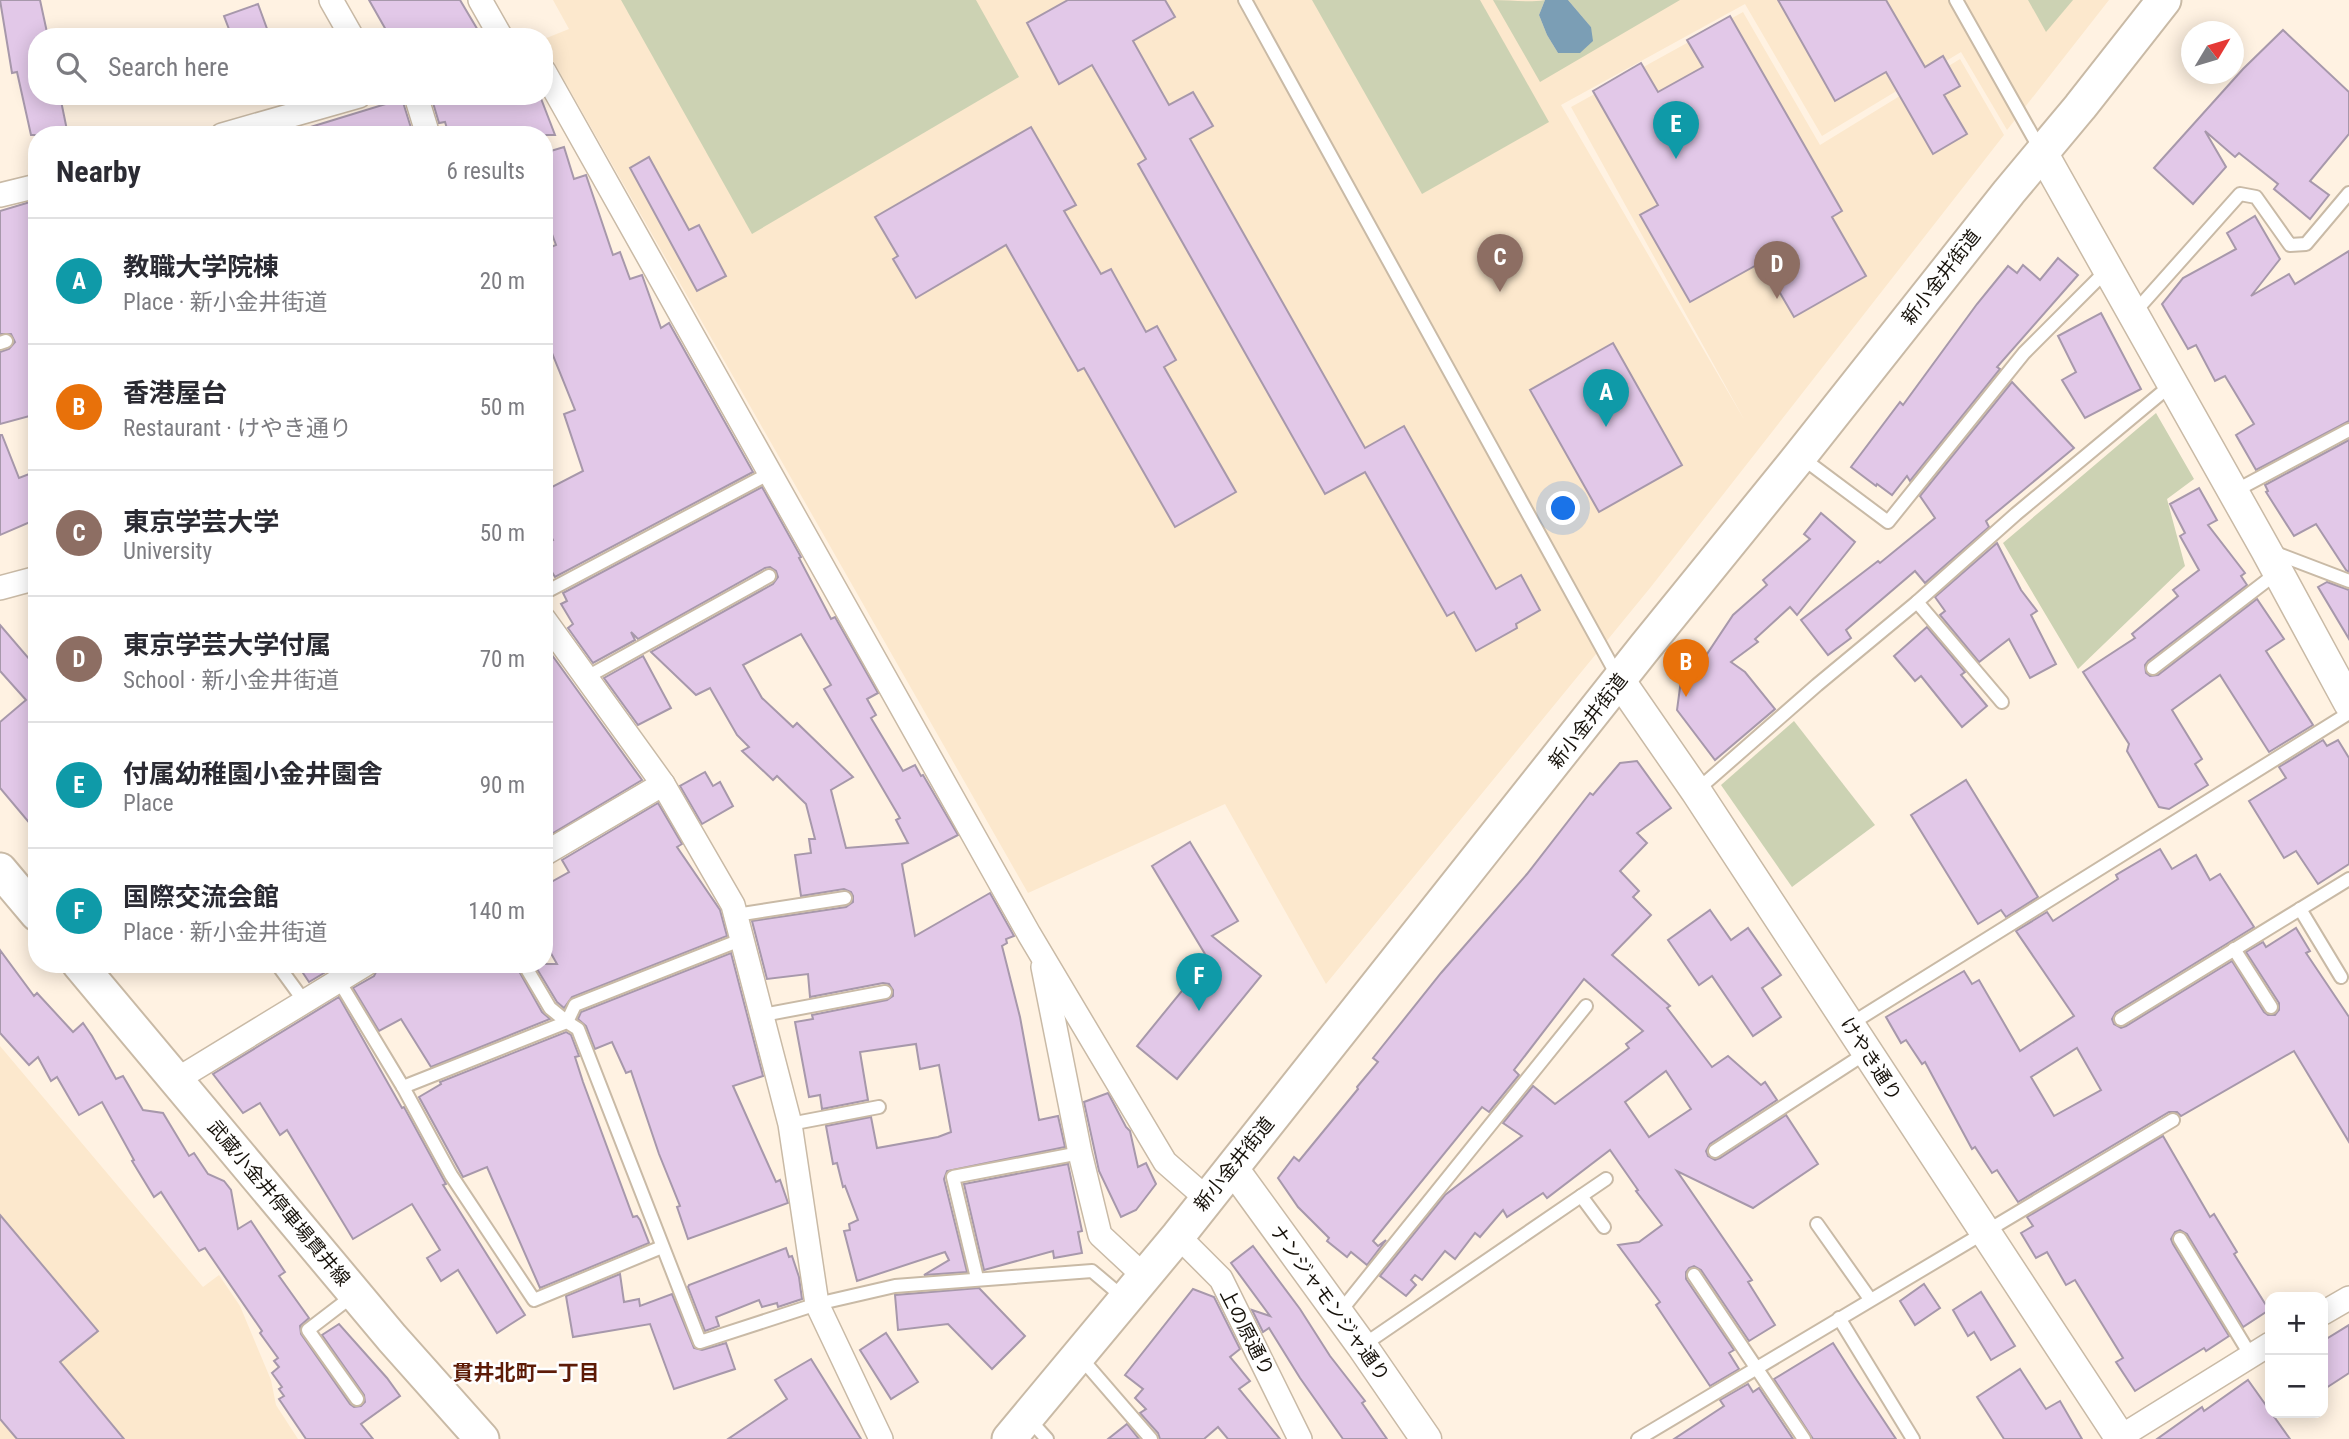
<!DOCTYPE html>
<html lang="en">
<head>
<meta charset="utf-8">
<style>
	:root { --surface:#fff; --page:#f2f2f3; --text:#2b2b33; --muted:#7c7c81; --line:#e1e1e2; --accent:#d93025 }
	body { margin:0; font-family:"Roboto Condensed","Noto Sans JP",sans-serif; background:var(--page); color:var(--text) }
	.controls { position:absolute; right:21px; bottom:21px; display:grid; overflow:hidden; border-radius:14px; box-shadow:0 4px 18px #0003 }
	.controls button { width:63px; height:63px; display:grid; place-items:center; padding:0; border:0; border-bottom:2px solid var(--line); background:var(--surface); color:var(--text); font:35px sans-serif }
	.compass { position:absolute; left:2181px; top:21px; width:63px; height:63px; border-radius:50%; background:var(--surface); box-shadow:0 4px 18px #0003; rotate:52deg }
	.you { position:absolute; left:1564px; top:509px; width:24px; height:24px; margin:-18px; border:5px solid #fff; border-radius:50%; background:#1a73e8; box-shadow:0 0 0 10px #1a73e833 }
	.badge { display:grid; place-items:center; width:46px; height:46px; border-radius:50%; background:var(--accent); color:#fff; font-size:23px; font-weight:700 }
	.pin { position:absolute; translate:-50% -58px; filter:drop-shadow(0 2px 4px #0008) }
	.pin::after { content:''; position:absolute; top:37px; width:24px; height:21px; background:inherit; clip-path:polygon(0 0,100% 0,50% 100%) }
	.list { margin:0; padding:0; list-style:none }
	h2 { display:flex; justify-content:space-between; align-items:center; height:91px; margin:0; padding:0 28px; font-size:30px }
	h2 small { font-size:23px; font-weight:400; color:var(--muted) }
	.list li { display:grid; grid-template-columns:46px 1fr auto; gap:21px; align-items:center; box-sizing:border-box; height:126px; padding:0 28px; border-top:2px solid var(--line) }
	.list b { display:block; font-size:26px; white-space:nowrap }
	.list p { margin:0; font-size:23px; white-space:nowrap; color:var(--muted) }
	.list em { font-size:23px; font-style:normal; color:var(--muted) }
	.icon { flex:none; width:38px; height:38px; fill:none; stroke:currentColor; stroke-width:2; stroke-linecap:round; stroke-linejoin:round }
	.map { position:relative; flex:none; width:2349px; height:1439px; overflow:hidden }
	.search { position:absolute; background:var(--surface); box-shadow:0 4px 18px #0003; left:28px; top:28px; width:525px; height:77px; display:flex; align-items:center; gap:18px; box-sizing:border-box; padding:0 24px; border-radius:28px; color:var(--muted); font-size:26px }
	.panel { position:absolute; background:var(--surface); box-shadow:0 4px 18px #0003; left:28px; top:126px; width:525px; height:847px; border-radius:28px }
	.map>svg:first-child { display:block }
	.built { fill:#fce8cd }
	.green { fill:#ccd2b3 }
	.water { fill:#7b9eb5 }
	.building { fill:#e2c8e8; stroke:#a798ab; stroke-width:2; fill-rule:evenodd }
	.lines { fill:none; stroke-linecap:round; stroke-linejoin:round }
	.service-casing { stroke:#c9baa6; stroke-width:16 }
	.minor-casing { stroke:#c9baa6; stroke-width:26 }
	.tertiary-casing { stroke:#c9baa6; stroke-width:33 }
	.secondary-casing { stroke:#c9baa6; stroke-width:37 }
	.service { stroke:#fff; stroke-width:12 }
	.minor { stroke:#fff; stroke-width:23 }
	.tertiary { stroke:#fff; stroke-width:30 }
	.secondary { stroke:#fff; stroke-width:33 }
	.labels { text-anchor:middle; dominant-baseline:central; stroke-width:5; stroke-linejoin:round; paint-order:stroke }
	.street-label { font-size:19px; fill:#17120b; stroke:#fff }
	.neighbourhood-label { font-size:21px; font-weight:bold; fill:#5d1b07; stroke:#fff }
</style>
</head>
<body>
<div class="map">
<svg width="2349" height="1439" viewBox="0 0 2349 1439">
	<rect width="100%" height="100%" fill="#fff2e2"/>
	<g class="built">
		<path d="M553,0H2109L2007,130L1961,52L1822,136L1745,4L1561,105L1745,421L1571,107L1743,12L1820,145L1960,59L2004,135L1650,588L1326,984L1225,804L1028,893L544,45V39L569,29Z"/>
		<path d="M0,1046L203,1287L219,1275L240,1306L271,1380L276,1405L298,1439H0Z"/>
	</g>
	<g class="green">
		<path d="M621,0H976L1019,77L752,234Z"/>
		<path d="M1312,0H1480L1549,122L1422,194Z"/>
		<path d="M1493,0C1511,0 1528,3 1545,0L1539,15L1547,35L1558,53L1591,27L1568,0H1680L1540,82Z"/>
		<path d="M2028,0H2073L2046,32Z"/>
		<path d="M2156,413L2194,479L2167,499L2185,566L2078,669L2003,543Z"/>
		<path d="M1794,721L1875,825L1792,887L1721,785Z"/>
	</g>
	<path class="water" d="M1545,0H1568L1591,27L1593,41L1580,53H1558L1547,35L1539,15Z"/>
	<g class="building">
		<path d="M0,0H40L48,37H37V96H60L68,135H31L17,72L12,73Z"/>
		<path d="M369,0H460L482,37H390Z"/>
		<path d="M1068,0H1165L1175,17L1133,41L1169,105L1193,92L1213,126L1190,139L1365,448L1404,426L1496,589L1521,575L1540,610L1516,624L1517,628L1476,651L1454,612L1447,616L1365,472L1325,494L1138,164L1146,159L1092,65L1059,84L1027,23Z"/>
		<path d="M1778,0H1886L1925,67L1943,56L1960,86L1944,95L1967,134L1933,154L1886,72L1835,101Z"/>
		<path d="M258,4L270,37H232L224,16Z"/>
		<path d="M1730,16L1842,211L1832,217L1866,276L1794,317L1762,262L1690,302L1640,215L1658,205L1593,91L1641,63L1658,92L1703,67L1687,40Z"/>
		<path d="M2283,30L2349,92V134L2310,181L2329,195L2310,219L2274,189L2278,184L2239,153L2235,157L2205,131L2226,167L2193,204L2154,168L2243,69Z"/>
		<path d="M431,96H540L555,135H449L445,122L439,123Z"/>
		<path d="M402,99L412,131L400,135H305L304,129Z"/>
		<path d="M1031,127L1076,205L1064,211L1101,274L1111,269L1146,332L1157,326L1176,360L1164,367L1236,492L1175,527L1084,368L1078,371L1006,245L916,298L893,259L898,256L875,217Z"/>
		<path d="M564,147L574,179L586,175L613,255L620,252L630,279L642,275L661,328L669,323L753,472L555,577L544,559V545L553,540L544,523V491L583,471L564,414L575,410L544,333V250L556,245L544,213V153Z"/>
		<path d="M649,157L689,230L699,225L726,276L697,291L630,168Z"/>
		<path d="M30,202L37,222V281L31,282L37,303V414L0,424V352L9,349L15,342L11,334H0V211Z"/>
		<path d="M2255,216L2280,259L2251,296L2289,274L2295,284L2349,251V421L2256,470L2236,435L2254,424L2225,376L2215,381L2196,345L2188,349L2162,304L2183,278L2236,249L2227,233Z"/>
		<path d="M2058,258L2078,275L1997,367L2000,369L1910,481L1907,476L1892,495L1877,484L1876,486L1851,467L1900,402L1903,405L1977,304L2008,266L2017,273L2023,265L2040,280Z"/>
		<path d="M2101,313L2141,389L2085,418L2062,380L2076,372L2058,336Z"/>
		<path d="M1613,343L1682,465L1599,512L1530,390Z"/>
		<path d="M2012,382L2074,448L1986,521L1989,527L1925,583L1915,571L1846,630L1851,638L1828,655L1801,620L1878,561L1880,563L1935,518L1920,496Z"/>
		<path d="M0,435H2L19,478L37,471V519L0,535Z"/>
		<path d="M2349,440V572L2346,570L2316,524L2294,536L2266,492L2268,491L2265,485Z"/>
		<path d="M762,487L801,557L799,558L831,619L835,617L878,693L867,699L876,715L871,718L903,771L915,765L921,776L923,775L958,835L902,864L915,936L990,893L1014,936L1006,939L1007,943L1002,946L1020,1017L1039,1120L1058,1116L1065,1147L947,1171L944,1179L967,1272L924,1275L949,1260L945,1252L857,1281L844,1231L850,1230L849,1224L858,1220L845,1186L843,1187L837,1163L833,1164L826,1126L871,1117L877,1148L938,1137L951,1132L939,1065L920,1069L916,1044L860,1052L868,1100L822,1109L820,1095L809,1097L795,1022L813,1019L812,1015L887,1000L893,996V990L889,984L883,983L810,997L808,974L767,979L752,921L846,907L853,902V896L851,892L844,889L801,896L795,855L811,853L809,839H815L806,804L777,776L773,780L742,751L749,747L737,735L710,688L696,695L651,652L773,584L778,577L776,571L770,567L765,568L638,639L631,632L635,640L593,663L568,628L573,624L561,604L567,601L563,593ZM801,634L831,685L824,689L900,818L896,820L908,843L846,848L831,790L853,777L797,723L793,727L762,698L743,665Z"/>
		<path d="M2199,488L2217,520L2208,525L2245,573L2241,576L2247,585L2148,661L2145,665L2146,673L2150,676L2158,675L2257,599L2284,639L2266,651L2313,725L2269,752L2220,675L2172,710L2202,759L2195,764L2208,785L2169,809L2159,807L2127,751L2129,744L2083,672L2135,638L2132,634L2178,596L2173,590L2199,570L2180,536L2185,533L2170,504Z"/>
		<path d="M1821,513L1855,542L1797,615L1790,607L1755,639L1758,642L1731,662L1745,672L1775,709L1715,760L1677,710L1681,680L1699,666L1733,615L1767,585L1763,580L1810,539L1804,534Z"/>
		<path d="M1997,543L2021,590L2037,611L2031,615L2056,664L2030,678L2009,639L1979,662L1940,615L1945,611L1935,597Z"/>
		<path d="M2327,582L2349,590V639L2318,587Z"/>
		<path d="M0,625L37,668V832L0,788V722L26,700L0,671Z"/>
		<path d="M1927,627L1965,672L1961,675L1987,706L1962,727L1921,676L1915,681L1894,656Z"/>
		<path d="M544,644L642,780L548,836L544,830V760L550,758L544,747Z"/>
		<path d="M643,656L671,708L638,725L604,678Z"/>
		<path d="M2323,740L2327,746L2338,740L2349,758V864L2318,884L2296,851L2284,858L2249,801L2286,778L2279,767Z"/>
		<path d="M1637,761L1671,808L1637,833L1647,843L1620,871L1639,891L1633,897L1651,915L1612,955L1670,1006L1667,1008L1712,1067L1728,1056L1761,1085L1765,1082L1777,1100L1710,1144L1706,1151L1708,1156L1715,1160L1720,1158L1786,1115L1818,1164L1753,1208L1677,1171L1752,1280L1748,1282L1775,1325L1749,1341L1701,1270L1694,1266L1689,1268L1686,1272V1279L1734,1350L1729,1353L1739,1369L1710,1386L1656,1305L1660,1302L1618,1245L1639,1242L1662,1225L1636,1191L1638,1190L1610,1150L1547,1198L1543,1193L1507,1217L1503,1210L1480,1237L1475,1233L1455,1259L1445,1251L1422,1280L1415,1275L1411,1280L1416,1285L1406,1296L1380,1276L1445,1195L1522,1136L1503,1123L1533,1086L1555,1104L1629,1048L1626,1044L1643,1031L1584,979L1514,1070L1519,1075L1489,1112L1482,1107L1373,1241L1378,1246L1386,1240L1367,1265L1351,1252L1347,1257L1327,1241L1329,1238L1298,1207L1278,1178L1294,1157L1299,1161L1358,1089L1357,1087L1378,1062L1373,1058L1441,973L1527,874L1590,793L1593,795L1620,763ZM1666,1071L1691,1109L1649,1137L1625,1102Z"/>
		<path d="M705,772L713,786L720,782L733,806L702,824L680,786Z"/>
		<path d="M1966,780L2038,897L2006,917L2001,910L1978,924L1911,815Z"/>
		<path d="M658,803L682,844L677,847L720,910L727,936L572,997L564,1008L557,1002L534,964H557L544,941V886L569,872L562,860Z"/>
		<path d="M1190,842L1238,921L1212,936L1261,976L1177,1079L1137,1046L1208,959L1152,866Z"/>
		<path d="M2160,849L2172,869L2196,855L2210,880L2220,874L2254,927L2116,1012L2112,1019L2114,1024L2121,1028L2126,1026L2232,961L2264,1012L2268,1015H2275L2279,1010V1003L2246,952L2263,942L2266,947L2296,928L2310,951L2306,953L2349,1017V1142L2294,1051L2181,1116L2177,1112H2169L2018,1202L1997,1170L1992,1173L1975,1147L1972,1149L1925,1062L1922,1064L1906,1040L1901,1043L1886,1017L1964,971L1972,984L1979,980L2020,1051L2074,1016L2016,931L2047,912L2053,921L2118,879L2116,875ZM2077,1048L2101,1090L2054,1116L2031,1077Z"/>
		<path d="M1710,910L1731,940L1748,928L1781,975L1762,988L1781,1017L1753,1036L1712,976L1699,985L1668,940Z"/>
		<path d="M0,950L34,996L37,993L73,1032L83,1023L92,1036L116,1079L123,1076L143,1110L163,1113L189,1156L194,1153L208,1174L224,1181L231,1190L238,1229L251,1221L285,1272L279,1276L309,1318L300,1326L301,1334L350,1404L354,1407L361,1406L365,1402L364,1395L322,1335L339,1324L387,1378L400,1396L361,1424L373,1439H306L279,1399L284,1396L279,1389L282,1387L272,1373L279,1367L274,1361L278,1358L260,1333L262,1331L205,1248L199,1251L161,1192L154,1197L132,1161L134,1160L102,1102L79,1115L57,1077L51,1081L38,1057L29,1065L0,1033Z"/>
		<path d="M731,953L763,1076L733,1086L776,1182L780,1180L788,1203L688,1239L677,1207L680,1206L659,1154L631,1071L626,1073L612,1042L595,1049L586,1026L578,1019L581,1012Z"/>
		<path d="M297,964H339L309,982Z"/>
		<path d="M380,964H515L542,1012L550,1019L431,1067L401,1019L379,1031L353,988L374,976Z"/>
		<path d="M339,997L402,1108L404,1107L446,1184L443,1185L525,1315L497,1333L458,1270L441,1281L427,1258L440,1250L412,1204L353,1239L287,1130L280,1135L260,1103L243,1113L213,1074Z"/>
		<path d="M566,1032L571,1035L579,1056L575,1057L583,1082L633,1217L637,1216L640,1220L649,1243L540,1288L487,1167L463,1177L419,1097L441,1084L440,1082Z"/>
		<path d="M1108,1093L1126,1127L1130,1131L1138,1167L1146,1163L1156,1184L1136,1210L1121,1217L1099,1171L1084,1102Z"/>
		<path d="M2163,1136L2210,1217L2214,1214L2237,1252L2234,1254L2269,1310L2243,1327L2187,1234L2180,1230L2175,1232L2171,1239L2173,1244L2229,1336L2206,1351L2204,1348L2135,1391L2116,1362L2123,1358L2075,1280L2066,1285L2047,1252L2036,1258L2021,1233L2033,1226L2027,1217Z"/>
		<path d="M1068,1164L1082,1231L1078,1232L1082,1253L1054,1258L1053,1251L984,1270L964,1184Z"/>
		<path d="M0,1215L98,1331L60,1362L124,1439H17L0,1419Z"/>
		<path d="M1253,1246L1300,1309L1330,1356L1365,1401L1362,1403L1387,1439H1343L1300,1378L1269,1328L1263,1332L1252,1310L1270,1316L1231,1263Z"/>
		<path d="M786,1248L789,1257L792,1256L799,1277L802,1299L778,1307L777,1303L762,1307L759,1300L716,1317L719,1326L705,1331L688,1287L689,1285Z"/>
		<path d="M620,1274L624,1302L639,1299L640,1306L672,1294L694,1348L702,1350L726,1343L735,1369L674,1389L650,1324L573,1337L566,1296Z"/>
		<path d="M1924,1284L1940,1308L1915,1325L1900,1301Z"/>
		<path d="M979,1288L1025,1336L992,1369L948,1324L898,1330L895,1295Z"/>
		<path d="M1193,1289L1214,1297L1240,1349L1230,1357L1250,1381L1239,1389L1280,1439H1228L1218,1427L1204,1439H1160L1158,1433L1140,1413L1146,1409L1135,1398L1143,1389L1125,1375Z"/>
		<path d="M1981,1292L2015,1346L1991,1360L1974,1332L1968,1336L1953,1310Z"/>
		<path d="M2349,1325V1373L2323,1390V1341Z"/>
		<path d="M886,1333L918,1382L891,1399L860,1350Z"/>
		<path d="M1833,1343L1856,1379L1896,1439H1813L1774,1379Z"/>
		<path d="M811,1359L861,1439H728L787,1399L775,1380Z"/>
		<path d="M2020,1369L2046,1409L2060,1401L2082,1439H2004L1977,1397Z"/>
		<path d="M2248,1380L2290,1439H2157L2202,1407L2204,1411Z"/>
		<path d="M1748,1384L1753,1392L1759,1388L1793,1439H1674L1724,1406L1720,1400Z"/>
		<path d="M1127,1424L1139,1439H1108Z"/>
	</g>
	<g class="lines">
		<g class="service-casing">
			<g id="service">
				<path d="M1245,0L1618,677"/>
				<path d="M1956,0L2040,149"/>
				<path d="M2133,314L2240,194L2256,197L2290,245L2306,244L2349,193"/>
				<path d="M0,343L6,341"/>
				<path d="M1801,457L1888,522L2024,353L2107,270"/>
				<path d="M2233,492L2349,430"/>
				<path d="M2273,552L2349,581"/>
				<path d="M544,593L770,473"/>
				<path d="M1917,602L2002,702"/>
				<path d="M2153,668L2278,572"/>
				<path d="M587,677L769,576"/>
				<path d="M1696,791L1817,685L1917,602L2016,514L2171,385"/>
				<path d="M2300,909L2341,977"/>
				<path d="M736,915L845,898"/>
				<path d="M2234,949L2271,1007"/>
				<path d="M277,964L304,1001"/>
				<path d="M524,964L550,1008L567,1022L575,1005L743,939"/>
				<path d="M339,981L403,1087L451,1175L534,1300L662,1247"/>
				<path d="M763,1015L885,992"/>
				<path d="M2121,1019L2349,879"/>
				<path d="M1849,1025L2349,713"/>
				<path d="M403,1087L567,1022L578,1029L700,1342L817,1304L895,1286L1092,1271L1124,1298"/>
				<path d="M790,1124L879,1107"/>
				<path d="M1715,1151L1866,1053"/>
				<path d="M1581,1196L1606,1179"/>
				<path d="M1817,1224L1870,1299"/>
				<path d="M2180,1239L2251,1356"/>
				<path d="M1694,1275L1804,1439"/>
				<path d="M977,1278L953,1177L1080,1153"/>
				<path d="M355,1294L308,1330L357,1399"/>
				<path d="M1339,1313L1586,1006"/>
				<path d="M1839,1318L1913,1439"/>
				<path d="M1362,1346L1581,1196L1604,1227"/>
				<path d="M1081,1358L1151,1439"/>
				<path d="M1027,1417L1047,1439"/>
				<path d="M1638,1439L2173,1120"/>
			</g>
		</g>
		<g class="minor-casing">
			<g id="minor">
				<path d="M331,0L352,37"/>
				<path d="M480,0L501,37"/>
				<path d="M544,71L1029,934L1165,1162L1206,1198"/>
				<path d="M416,96L428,135"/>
				<path d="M222,135L359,96"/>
				<path d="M0,195L37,186"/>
				<path d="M0,588L37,578"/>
				<path d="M544,619L663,784L733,905L790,1124L817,1304L881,1439"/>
				<path d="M544,854L663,784"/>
				<path d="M1043,967L1080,1153L1100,1235L1144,1276"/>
				<path d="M176,1080L366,964"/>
				<path d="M1178,1236L1221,1279L1300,1439"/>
				<path d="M2323,1313L2349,1298"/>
				<path d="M2117,1439L2270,1344"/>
			</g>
		</g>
		<g class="tertiary-casing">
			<g id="tertiary">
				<path d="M2042,152L2266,550L2349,703"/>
				<path d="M1620,681L1696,791L2121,1439"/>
				<path d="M1232,1167L1362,1346L1426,1439"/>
			</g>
		</g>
		<g class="secondary-casing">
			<g id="secondary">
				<path d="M0,870L37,914"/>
				<path d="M79,964L392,1338L482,1439"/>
				<path d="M1009,1439L1178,1236L1645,647L1800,456L2009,192L2080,107L2164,0"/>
			</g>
		</g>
		<use href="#service" class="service"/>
		<use href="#minor" class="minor"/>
		<use href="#tertiary" class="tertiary"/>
		<use href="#secondary" class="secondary"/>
	</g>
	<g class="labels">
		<g class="street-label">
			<text transform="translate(1941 277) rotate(-52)">新小金井街道</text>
			<text transform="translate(1588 721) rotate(-52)">新小金井街道</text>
			<text transform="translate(1871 1059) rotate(57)">けやき通り</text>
			<text transform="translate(1234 1164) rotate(-51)">新小金井街道</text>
			<text transform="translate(279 1203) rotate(50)">武蔵小金井停車場貫井線</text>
			<text transform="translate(1330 1303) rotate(54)">ナンジャモンジャ通り</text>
			<text transform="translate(1247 1332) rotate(63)">上の原通り</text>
		</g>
		<g class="neighbourhood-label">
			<text x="526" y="1373">貫井北町一丁目</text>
		</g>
	</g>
</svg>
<div class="controls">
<button>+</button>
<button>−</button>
</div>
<svg class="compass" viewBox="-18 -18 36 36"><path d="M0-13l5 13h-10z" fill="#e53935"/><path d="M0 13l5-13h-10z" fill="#7c7c81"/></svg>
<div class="you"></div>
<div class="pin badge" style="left:1606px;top:427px;background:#0f9aa8">A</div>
<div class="pin badge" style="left:1686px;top:697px;background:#e8710a">B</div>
<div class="pin badge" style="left:1500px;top:292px;background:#8d6e63">C</div>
<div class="pin badge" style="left:1777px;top:299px;background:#8d6e63">D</div>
<div class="pin badge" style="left:1676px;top:159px;background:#0f9aa8">E</div>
<div class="pin badge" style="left:1199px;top:1011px;background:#0f9aa8">F</div>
<div class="search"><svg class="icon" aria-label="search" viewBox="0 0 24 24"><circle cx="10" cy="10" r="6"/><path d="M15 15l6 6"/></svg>Search here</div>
<section class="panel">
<h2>Nearby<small>6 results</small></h2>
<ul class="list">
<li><span class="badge" style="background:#0f9aa8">A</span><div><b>教職大学院棟</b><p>Place · 新小金井街道</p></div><em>20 m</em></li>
<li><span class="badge" style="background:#e8710a">B</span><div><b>香港屋台</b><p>Restaurant · けやき通り</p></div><em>50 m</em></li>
<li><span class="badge" style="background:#8d6e63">C</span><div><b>東京学芸大学</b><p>University</p></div><em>50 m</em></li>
<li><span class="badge" style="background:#8d6e63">D</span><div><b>東京学芸大学付属</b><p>School · 新小金井街道</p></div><em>70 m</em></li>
<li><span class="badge" style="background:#0f9aa8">E</span><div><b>付属幼稚園小金井園舎</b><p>Place</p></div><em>90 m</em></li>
<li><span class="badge" style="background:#0f9aa8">F</span><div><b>国際交流会館</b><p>Place · 新小金井街道</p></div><em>140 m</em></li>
</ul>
</section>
</div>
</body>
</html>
